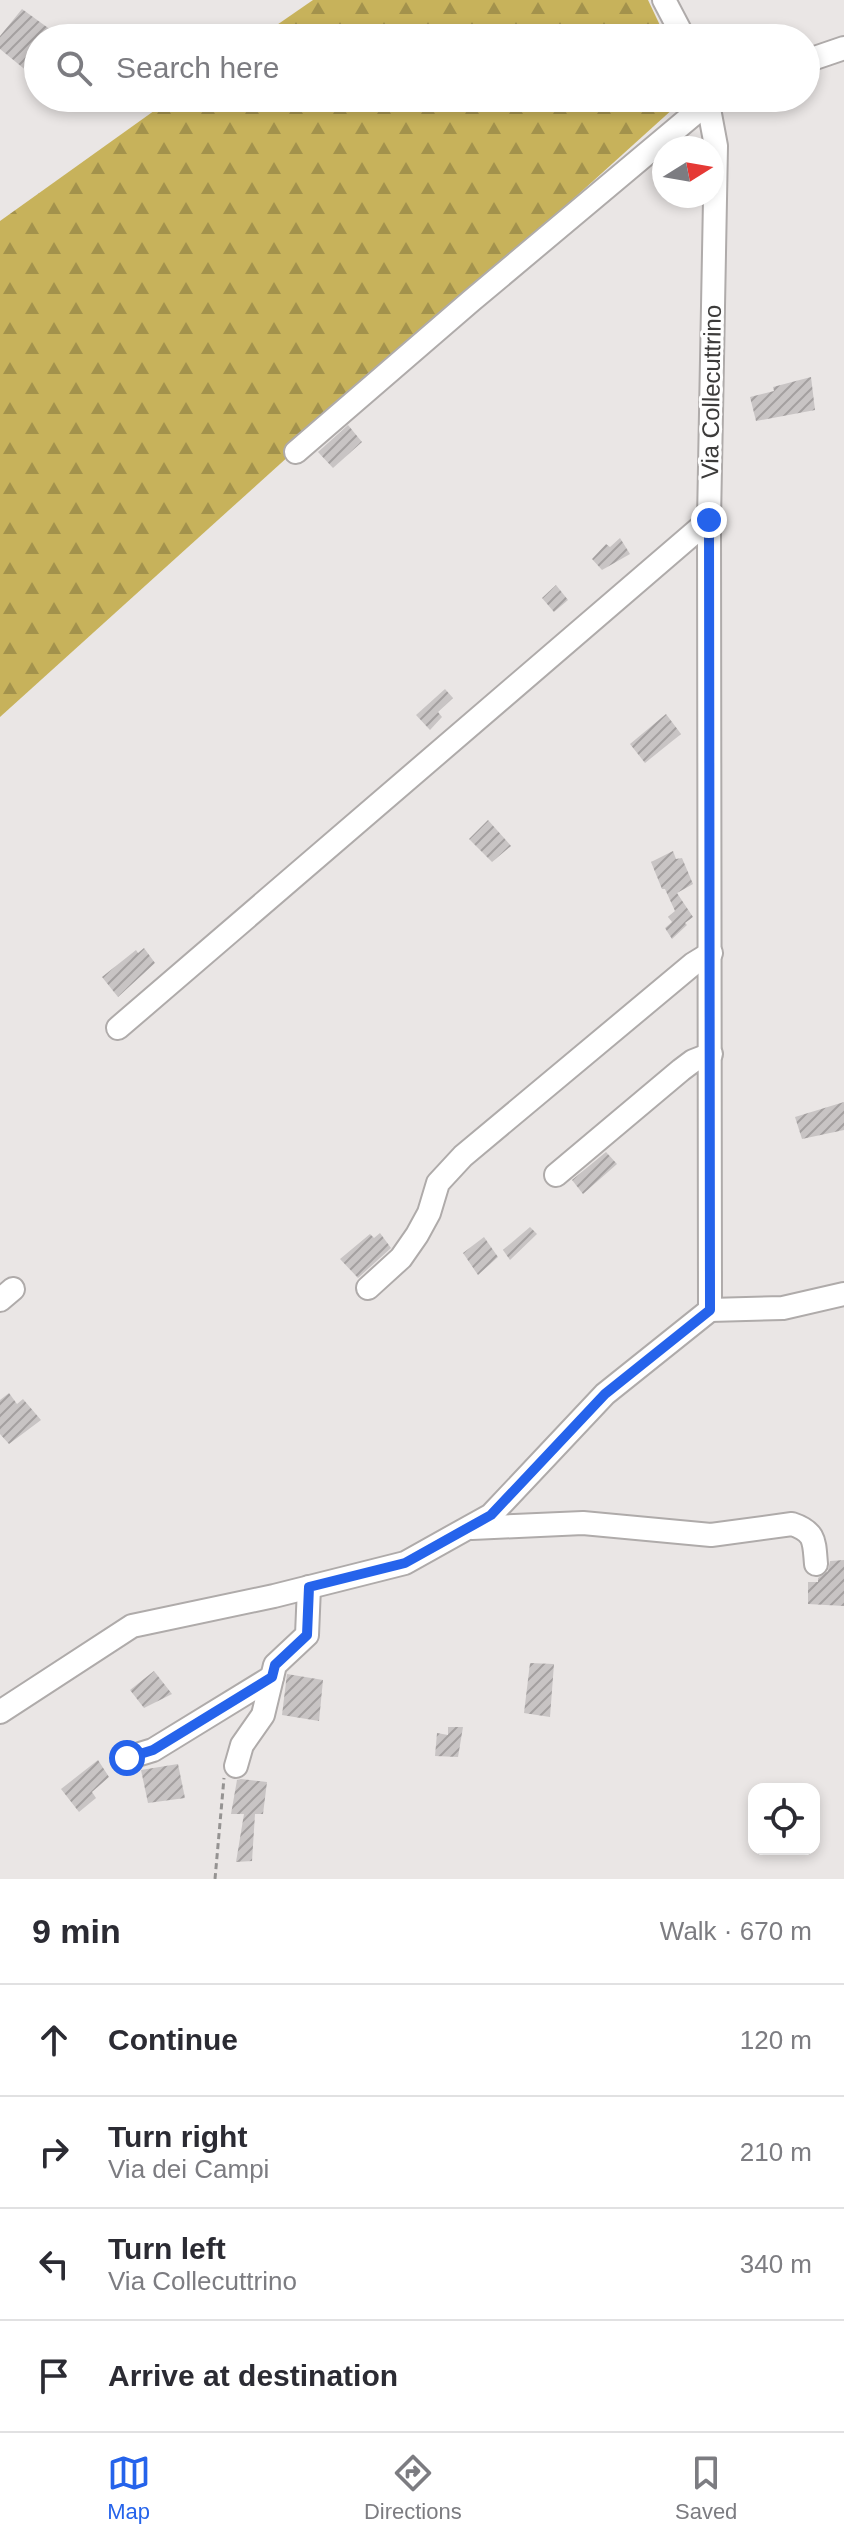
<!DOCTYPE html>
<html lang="en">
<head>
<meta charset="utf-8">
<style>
	:root { --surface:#fff; --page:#f7f7f7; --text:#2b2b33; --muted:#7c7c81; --line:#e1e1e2; --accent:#2563eb }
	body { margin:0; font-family:Helvetica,sans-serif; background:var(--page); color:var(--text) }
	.controls { position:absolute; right:24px; bottom:24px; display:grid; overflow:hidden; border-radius:16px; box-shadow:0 4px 12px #0003 }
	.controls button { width:72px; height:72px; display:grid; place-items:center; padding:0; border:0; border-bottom:2px solid var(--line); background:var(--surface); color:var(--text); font:40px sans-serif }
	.compass { position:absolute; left:652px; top:136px; width:72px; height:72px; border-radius:50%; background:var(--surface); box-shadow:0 4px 12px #0003; rotate:79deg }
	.stop { position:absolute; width:24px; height:24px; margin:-18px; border:6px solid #2563eb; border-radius:50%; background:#fff }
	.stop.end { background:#2563eb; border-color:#fff; box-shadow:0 2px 8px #0008 }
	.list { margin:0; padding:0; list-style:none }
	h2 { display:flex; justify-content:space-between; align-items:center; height:104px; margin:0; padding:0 32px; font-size:34px }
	h2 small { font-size:26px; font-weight:400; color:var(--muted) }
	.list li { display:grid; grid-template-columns:52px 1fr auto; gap:24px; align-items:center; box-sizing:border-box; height:112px; padding:0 32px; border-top:2px solid var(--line) }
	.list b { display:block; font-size:30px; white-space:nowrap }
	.list p { margin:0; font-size:26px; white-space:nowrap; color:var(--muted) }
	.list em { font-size:26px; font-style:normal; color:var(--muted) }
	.icon { flex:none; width:44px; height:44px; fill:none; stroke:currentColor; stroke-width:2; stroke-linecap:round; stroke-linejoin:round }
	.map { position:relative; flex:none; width:844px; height:1879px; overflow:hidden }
	.search { position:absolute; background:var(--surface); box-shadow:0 4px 12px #0003; left:24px; right:24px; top:24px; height:88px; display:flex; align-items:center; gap:20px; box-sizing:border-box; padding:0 28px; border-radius:44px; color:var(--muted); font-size:30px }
	.sheet { height:552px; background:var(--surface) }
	nav { display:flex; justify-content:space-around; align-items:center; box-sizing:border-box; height:112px; border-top:2px solid var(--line); background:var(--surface); font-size:22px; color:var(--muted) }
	nav a { display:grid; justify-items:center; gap:4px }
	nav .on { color:var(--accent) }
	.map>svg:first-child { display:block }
	.forest { fill:url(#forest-firs) }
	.building { fill:url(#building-hatch) }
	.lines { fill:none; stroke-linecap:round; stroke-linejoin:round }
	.minor-casing { stroke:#afabaa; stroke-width:26 }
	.path { stroke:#959392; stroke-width:3; stroke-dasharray:6 4; stroke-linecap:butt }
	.minor { stroke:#fff; stroke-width:22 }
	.route { stroke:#2563eb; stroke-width:10 }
	.labels { text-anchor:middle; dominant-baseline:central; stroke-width:6; stroke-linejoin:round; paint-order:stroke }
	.street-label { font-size:24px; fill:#3c3b3a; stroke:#fff }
</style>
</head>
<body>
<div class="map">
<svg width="844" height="1879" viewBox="0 0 844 1879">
	<defs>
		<pattern id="forest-firs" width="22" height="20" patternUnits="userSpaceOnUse" patternTransform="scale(2)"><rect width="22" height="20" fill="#c7b25b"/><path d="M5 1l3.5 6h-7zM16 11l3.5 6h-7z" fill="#a3924c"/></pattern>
		<pattern id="building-hatch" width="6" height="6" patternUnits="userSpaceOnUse" patternTransform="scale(2)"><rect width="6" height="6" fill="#c8c4c4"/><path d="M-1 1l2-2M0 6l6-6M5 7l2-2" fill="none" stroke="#a4a0a0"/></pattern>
	</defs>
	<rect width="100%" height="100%" fill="#eae6e5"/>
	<g class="forest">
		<path d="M313,0H648L666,38H258Z"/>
		<path d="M172,98H685L0,717V221Z"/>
	</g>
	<g class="building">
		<path d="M22,9L62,38H38V59L28,72L0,49V36Z"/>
		<path d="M811,377L815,410L756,421L750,397L774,391L773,387Z"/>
		<path d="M348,425L362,442L333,468L318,452Z"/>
		<path d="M620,538L630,554L602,570L592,559L606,544L610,547Z"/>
		<path d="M556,585L568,600L554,612L542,598Z"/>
		<path d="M445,689L453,698L438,712L442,717L430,730L416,715Z"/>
		<path d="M666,714L681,734L645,763L630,744Z"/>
		<path d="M488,820L511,846L492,862L469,839Z"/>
		<path d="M673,851L676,859L682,858L693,884L677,893L693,917L685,923L687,925L672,939L665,928L672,922L668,917L675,911L665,889H662L651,862Z"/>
		<path d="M144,948L155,963L118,997L102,977L136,950L138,953Z"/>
		<path d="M844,1102V1130L802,1139L795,1117Z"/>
		<path d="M606,1152L617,1164L583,1194L572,1180Z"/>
		<path d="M530,1227L537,1234L510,1260L503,1250Z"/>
		<path d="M380,1233L391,1248L358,1278L340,1259L370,1234L374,1238Z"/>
		<path d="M484,1237L498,1257L478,1275L463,1253Z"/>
		<path d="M9,1393L17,1404L23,1399L41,1420L9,1444L0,1434V1400Z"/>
		<path d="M844,1560V1606L808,1604V1582H818V1578L828,1571L830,1561Z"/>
		<path d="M530,1663L554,1664L550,1717L524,1713Z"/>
		<path d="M154,1671L172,1694L144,1708L130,1690Z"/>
		<path d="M287,1674L323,1680L319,1721L282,1715Z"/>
		<path d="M448,1727H463L458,1757L435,1756L437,1733L448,1735Z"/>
		<path d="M98,1760L109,1777L92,1792L96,1798L79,1812L61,1789Z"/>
		<path d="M178,1764L185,1798L148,1803L141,1770Z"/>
		<path d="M241,1779L267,1782L263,1814H255L252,1861L236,1862L244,1814H231L237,1780Z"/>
	</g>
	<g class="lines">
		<g class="minor-casing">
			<g id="minor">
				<path d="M664,0L684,38"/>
				<path d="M806,61L844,48"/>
				<path d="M707,98L716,146L709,520L710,1310"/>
				<path d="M296,452L471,301L713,98"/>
				<path d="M118,1028L709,520"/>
				<path d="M556,1175L681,1070L693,1061L711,1054"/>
				<path d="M368,1288L401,1258L417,1235L429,1213L438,1183L463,1156L693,964L711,953"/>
				<path d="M0,1300L13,1289"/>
				<path d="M710,1310L783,1308L844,1294"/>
				<path d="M472,1528L583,1523L711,1535L792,1524C816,1532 814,1542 816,1564"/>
				<path d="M0,1712L132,1626L274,1596L405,1563L491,1515L605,1394L710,1310"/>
				<path d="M127,1758L153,1750L272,1677"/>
				<path d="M236,1766L242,1745L263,1715L275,1665L307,1635L309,1587"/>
			</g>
		</g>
		<path class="path" d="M215,1879L224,1778"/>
		<use href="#minor" class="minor"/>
	</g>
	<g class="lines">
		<path class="route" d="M127,1758L153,1750L272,1677L275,1665L307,1635L309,1587L405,1563L491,1515L605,1394L710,1310L709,520"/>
	</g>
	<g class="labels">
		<g class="street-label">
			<text transform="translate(711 392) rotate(-89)">Via Collecuttrino</text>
		</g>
	</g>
</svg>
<div class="controls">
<button><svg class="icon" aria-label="locate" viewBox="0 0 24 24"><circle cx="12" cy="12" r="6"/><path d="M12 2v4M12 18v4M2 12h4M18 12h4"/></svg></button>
</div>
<svg class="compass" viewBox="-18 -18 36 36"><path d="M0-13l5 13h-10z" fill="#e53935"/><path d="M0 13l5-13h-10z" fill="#7c7c81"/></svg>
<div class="stop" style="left:127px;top:1758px"></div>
<div class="stop end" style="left:709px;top:520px"></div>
<div class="search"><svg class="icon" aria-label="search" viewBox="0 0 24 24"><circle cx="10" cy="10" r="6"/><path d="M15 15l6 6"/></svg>Search here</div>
</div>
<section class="sheet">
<h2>9 min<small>Walk · 670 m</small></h2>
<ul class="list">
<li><svg class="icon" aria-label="ahead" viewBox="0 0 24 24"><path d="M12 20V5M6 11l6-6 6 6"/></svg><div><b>Continue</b></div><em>120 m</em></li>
<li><svg class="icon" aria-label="right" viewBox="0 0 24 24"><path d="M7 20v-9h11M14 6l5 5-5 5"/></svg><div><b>Turn right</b><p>Via dei Campi</p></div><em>210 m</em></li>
<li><svg class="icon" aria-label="left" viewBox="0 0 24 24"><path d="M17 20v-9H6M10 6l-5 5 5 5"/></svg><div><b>Turn left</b><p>Via Collecuttrino</p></div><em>340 m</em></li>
<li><svg class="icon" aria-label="arrive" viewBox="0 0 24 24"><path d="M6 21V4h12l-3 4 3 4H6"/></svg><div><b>Arrive at destination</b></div></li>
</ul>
</section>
<nav>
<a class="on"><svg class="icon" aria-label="map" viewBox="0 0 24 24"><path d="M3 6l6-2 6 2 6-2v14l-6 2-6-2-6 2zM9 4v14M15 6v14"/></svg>Map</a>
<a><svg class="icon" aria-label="directions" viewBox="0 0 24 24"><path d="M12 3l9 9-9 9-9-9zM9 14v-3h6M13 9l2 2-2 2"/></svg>Directions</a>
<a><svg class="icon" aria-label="saved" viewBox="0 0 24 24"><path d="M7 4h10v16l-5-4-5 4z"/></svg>Saved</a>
</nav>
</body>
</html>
